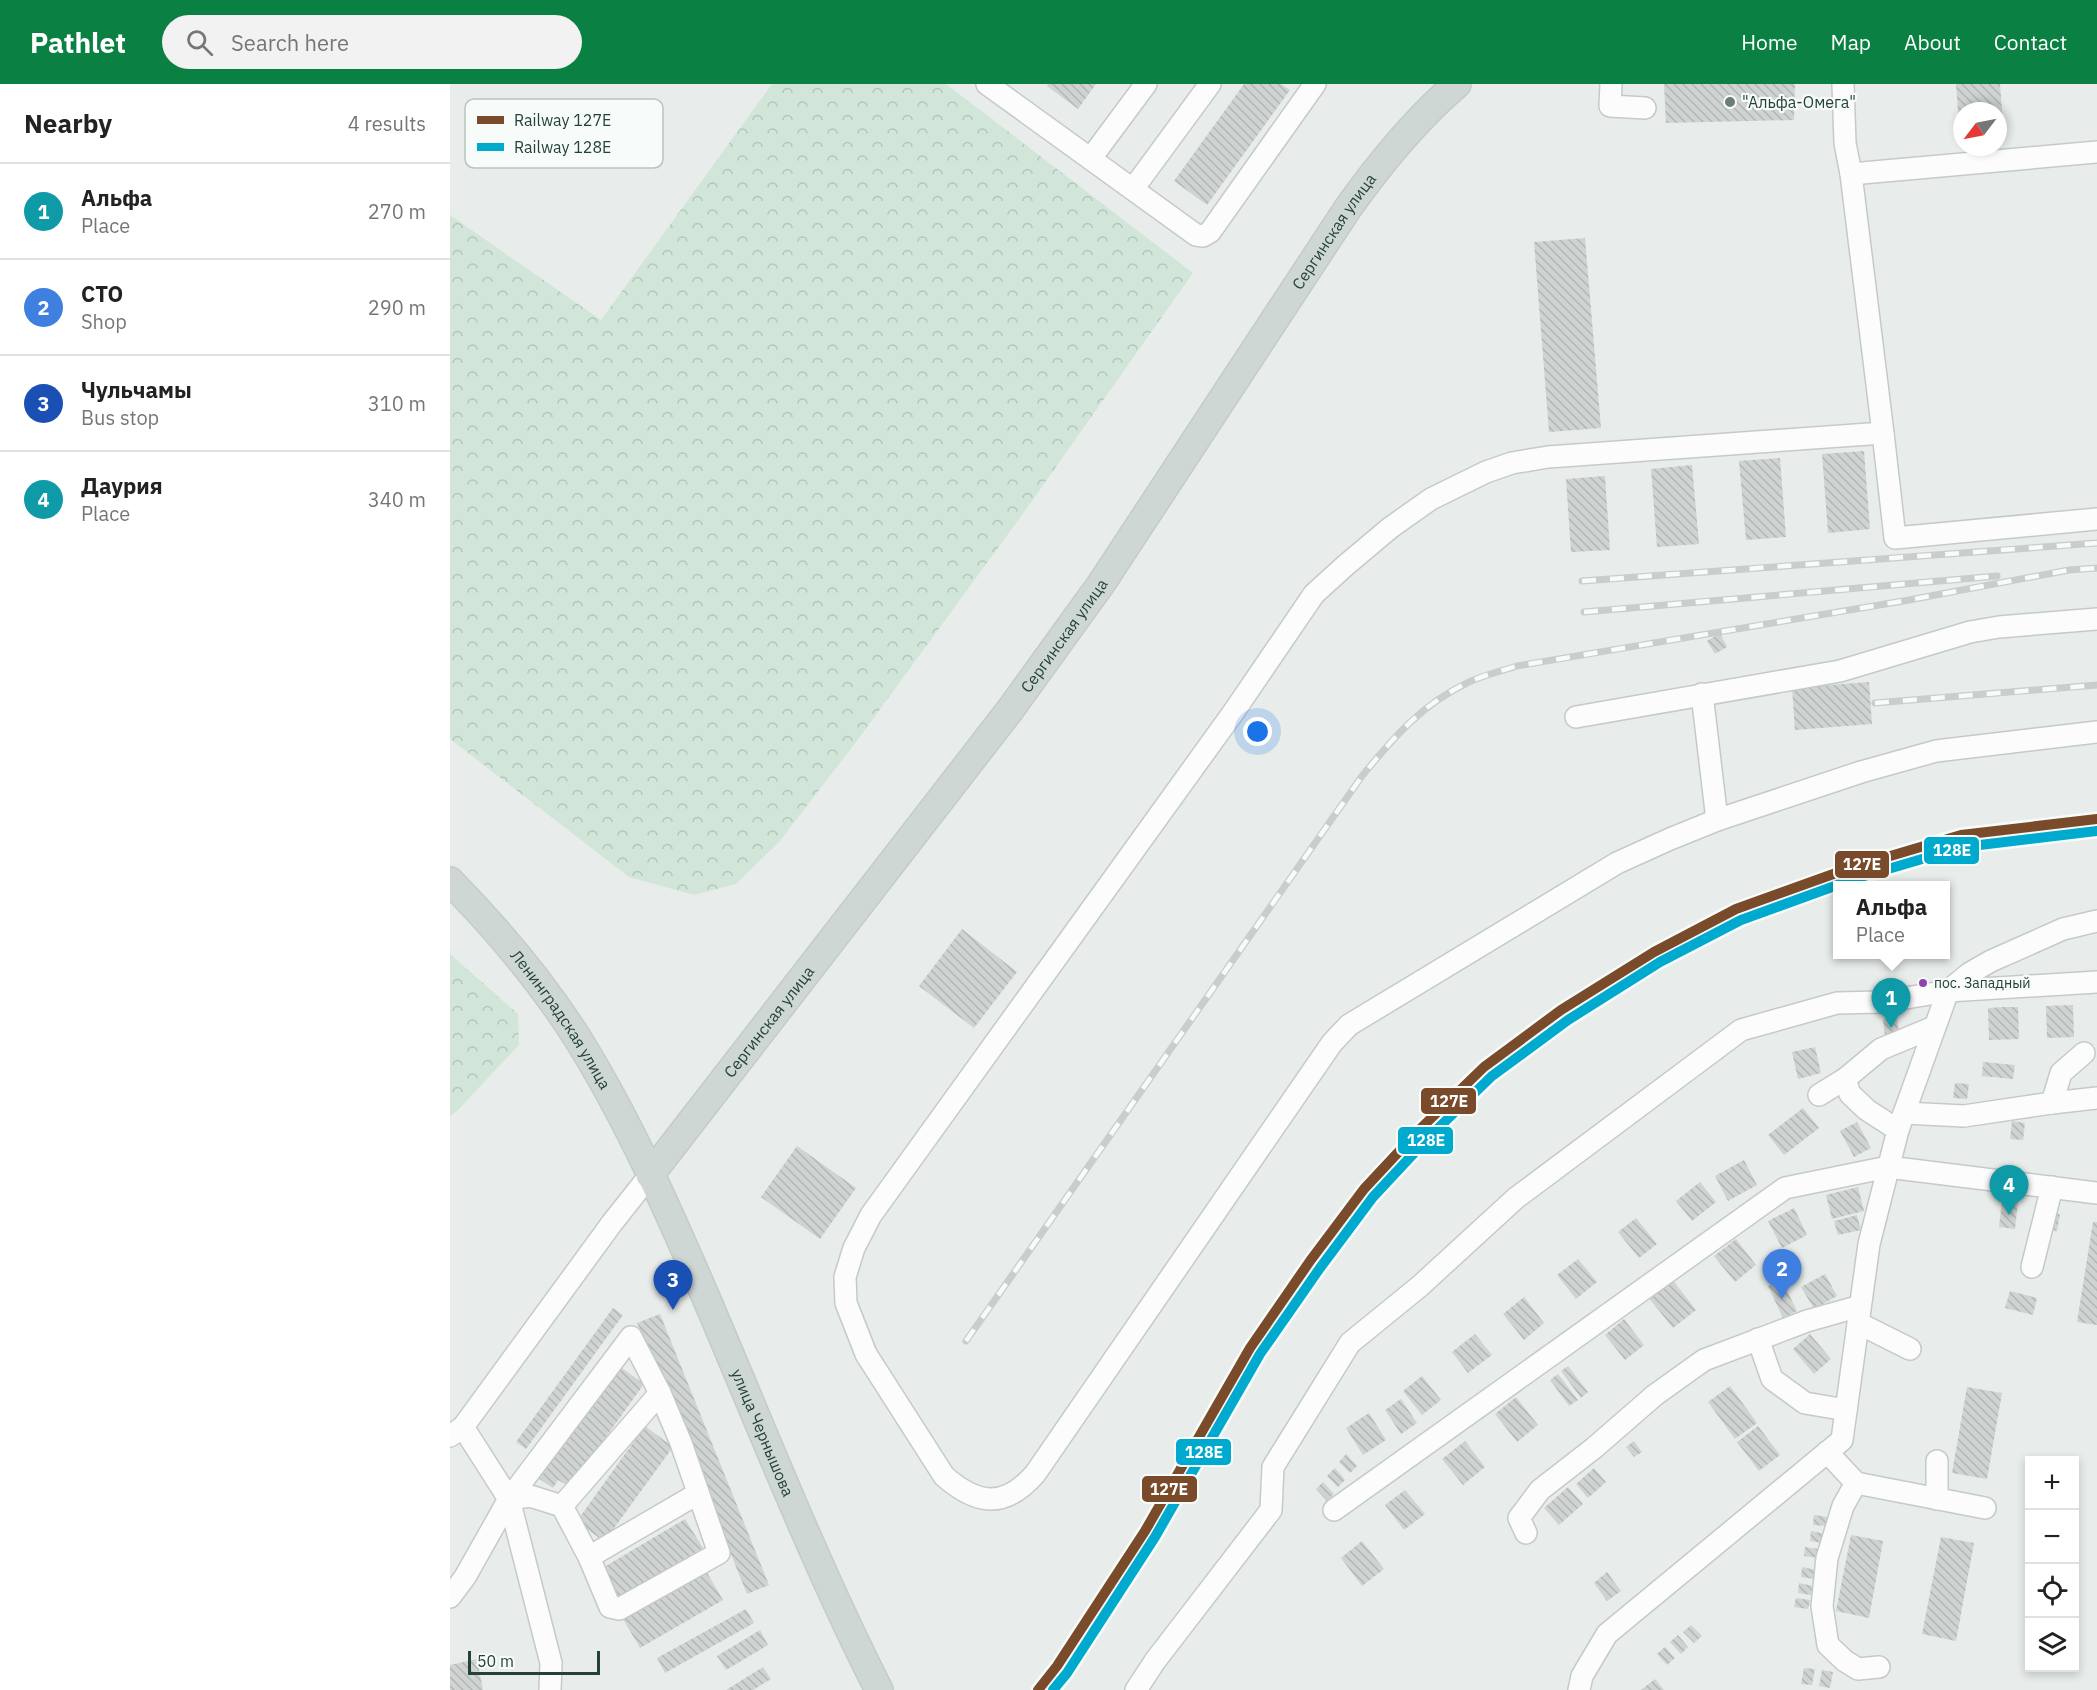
<!DOCTYPE html>
<html lang="en">
<head>
<meta charset="utf-8">
<style>
	:root { --surface:#fff; --page:#f2f2f2; --text:#222; --muted:#767676; --line:#e0e0e0; --accent:#0b8043 }
	body { margin:0; font-family:"IBM Plex Sans",sans-serif; background:var(--page); color:var(--text) }
	.controls { position:absolute; right:18px; bottom:18px; display:grid; overflow:hidden; border-radius:0px; box-shadow:0 3px 9px #0003 }
	.controls button { width:54px; height:54px; display:grid; place-items:center; padding:0; border:0; border-bottom:2px solid var(--line); background:var(--surface); color:var(--text); font:30px sans-serif }
	.compass { position:absolute; left:1503px; top:18px; width:54px; height:54px; border-radius:50%; background:var(--surface); box-shadow:0 3px 9px #0003; rotate:238deg }
	.scale { position:absolute; left:18px; bottom:15px; width:132px; box-sizing:border-box; padding-left:6px; border:3px solid #24423a; border-top:0; font-size:16px; line-height:21px; white-space:nowrap; color:#24423a; -webkit-text-stroke:4px #f7fbf9; paint-order:stroke }
	.you { position:absolute; left:808px; top:648px; width:21px; height:21px; margin:-15px; border:4px solid #fff; border-radius:50%; background:#1a73e8; box-shadow:0 0 0 9px #1a73e833 }
	.badge { display:grid; place-items:center; width:39px; height:39px; border-radius:50%; background:var(--accent); color:#fff; font-size:20px; font-weight:700 }
	.pin { position:absolute; translate:-50% -50px; filter:drop-shadow(0 2px 3px #0008) }
	.pin::after { content:''; position:absolute; top:32px; width:21px; height:18px; background:inherit; clip-path:polygon(0 0,100% 0,50% 100%) }
	.popup { position:absolute; left:1383px; top:797px; width:117px; height:78px; box-sizing:border-box; display:grid; place-content:center; border-radius:0px; background:var(--surface); filter:drop-shadow(0 2px 4px #0005); font-size:20px; white-space:nowrap; color:var(--muted) }
	.popup b { font-size:22px; color:var(--text) }
	.popup::after { content:''; position:absolute; left:50%; top:100%; margin-left:-12px; border:12px solid transparent; border-top-color:var(--surface) }
	.list { margin:0; padding:0; list-style:none }
	h2 { display:flex; justify-content:space-between; align-items:center; height:78px; margin:0; padding:0 24px; font-size:26px }
	h2 small { font-size:20px; font-weight:400; color:var(--muted) }
	.list li { display:grid; grid-template-columns:39px 1fr auto; gap:18px; align-items:center; box-sizing:border-box; height:96px; padding:0 24px; border-top:2px solid var(--line) }
	.list b { display:block; font-size:22px; white-space:nowrap }
	.list p { margin:0; font-size:20px; white-space:nowrap; color:var(--muted) }
	.list em { font-size:20px; font-style:normal; color:var(--muted) }
	.icon { flex:none; width:33px; height:33px; fill:none; stroke:currentColor; stroke-width:2; stroke-linecap:round; stroke-linejoin:round }
	.map { position:relative; flex:none; width:1647px; height:1606px; overflow:hidden }
	header { display:flex; align-items:center; gap:36px; box-sizing:border-box; height:84px; padding:0 30px; background:var(--accent); color:#fff }
	header strong { font-size:28px }
	nav { display:flex; gap:33px; margin-inline-start:auto; font-size:21px }
	.search { width:420px; height:54px; background:var(--page); display:flex; align-items:center; gap:15px; box-sizing:border-box; padding:0 21px; border-radius:33px; color:var(--muted); font-size:22px }
	main { display:flex }
	aside { flex:1; background:var(--surface) }
	.map>svg:first-child { display:block }
	.forest { fill:url(#forest-crowns) }
	.building { fill:url(#building-back-hatch) }
	.lines { fill:none; stroke-linecap:round; stroke-linejoin:round }
	.minor-casing { stroke:#c5cac8; stroke-width:24 }
	.major-casing { stroke:#c3ccc9; stroke-width:30 }
	.minor { stroke:#fcfcfc; stroke-width:21 }
	.major { stroke:#cfd7d5; stroke-width:27 }
	.rail-casing { stroke:#c9cdcc; stroke-width:7 }
	.rail { stroke:#f7fbf9; stroke-width:4.5; stroke-dasharray:14; stroke-linecap:butt }
	.rail-1-casing { stroke:#f7fbf9; stroke-width:15 }
	.rail-2-casing { stroke:#f7fbf9; stroke-width:15 }
	.rail-1 { stroke:#7a4b2a; stroke-width:10 }
	.rail-2 { stroke:#00a9ce; stroke-width:10 }
	.poi-dot { fill:#697e78; stroke:#f7fbf9; stroke-width:2 }
	.bus-dot { fill:#8e44ad; stroke:#f7fbf9; stroke-width:2 }
	.labels { text-anchor:middle; dominant-baseline:central; stroke-width:4.5; stroke-linejoin:round; paint-order:stroke }
	.bus-label { font-size:14px; fill:#24423a; stroke:#f7fbf9; text-anchor:start }
	.poi-label { font-size:16px; fill:#24423a; stroke:#f7fbf9; text-anchor:start }
	.street-label { font-size:16px; fill:#24423a; stroke:#f7fbf9 }
	.key { fill:#f7fbf9; stroke:#b8c4c0; stroke-width:1.5 }
	.key-label { font-size:16px; fill:#24423a }
	.line-badge { stroke:#f7fbf9; stroke-width:2 }
	.badge-label { font-size:16px; text-anchor:middle; font-weight:bold; fill:#fff }
</style>
</head>
<body>
<header>
<strong>Pathlet</strong>
<div class="search"><svg class="icon" aria-label="search" viewBox="0 0 24 24"><circle cx="10" cy="10" r="6"/><path d="M15 15l6 6"/></svg>Search here</div>
<nav><a>Home</a><a>Map</a><a>About</a><a>Contact</a></nav>
</header>
<main>
<aside>
<h2>Nearby<small>4 results</small></h2>
<ul class="list">
<li><span class="badge" style="background:#0f9aa8">1</span><div><b>Альфа</b><p>Place</p></div><em>270 m</em></li>
<li><span class="badge" style="background:#3f7fe0">2</span><div><b>СТО</b><p>Shop</p></div><em>290 m</em></li>
<li><span class="badge" style="background:#1a4fb4">3</span><div><b>Чульчамы</b><p>Bus stop</p></div><em>310 m</em></li>
<li><span class="badge" style="background:#0f9aa8">4</span><div><b>Даурия</b><p>Place</p></div><em>340 m</em></li>
</ul>
</aside>
<div class="map">
<svg width="1647" height="1606" viewBox="0 0 1647 1606">
	<defs>
		<pattern id="forest-crowns" width="20" height="18" patternUnits="userSpaceOnUse" patternTransform="scale(1.5)"><rect width="20" height="18" fill="#d1e6d8"/><path d="M2 6a3 3 0 1 1 6 0M12 15a3 3 0 1 1 6 0" fill="none" stroke="#b3c6ba"/></pattern>
		<pattern id="building-back-hatch" width="6" height="6" patternUnits="userSpaceOnUse" patternTransform="scale(1.5)"><rect width="6" height="6" fill="#cfd4d2"/><path d="M-1 5l2 2M0 0l6 6M5-1l2 2" fill="none" stroke="#b2b7b5"/></pattern>
	</defs>
	<rect width="100%" height="100%" fill="#e8edeb"/>
	<g class="forest">
		<path d="M322,0H496L743,189L572,431L409,654L330,757L286,800L244,811L179,793L0,655V131L151,236Z"/>
		<path d="M0,870L68,930L69,961L7,1027L0,1032Z"/>
	</g>
	<g class="building">
		<path d="M598,0H646L628,25L597,2Z"/>
		<path d="M794,0H831L840,6L757,121L724,97Z"/>
		<path d="M1214,0H1345L1344,36L1216,39Z"/>
		<path d="M1506,0H1550L1553,38H1548V27H1512V41H1509Z"/>
		<path d="M1135,154L1151,344L1099,348L1084,158Z"/>
		<path d="M1414,367L1420,445L1378,449L1372,370Z"/>
		<path d="M1330,374L1336,453L1296,456L1289,377Z"/>
		<path d="M1242,381L1249,460L1207,463L1201,385Z"/>
		<path d="M1155,392L1160,466L1121,468L1116,395Z"/>
		<path d="M1270,549L1277,563L1265,570L1257,557Z"/>
		<path d="M1419,598L1422,640L1345,646L1342,604Z"/>
		<path d="M512,845L567,888L524,944L469,902Z"/>
		<path d="M1623,921L1624,953L1597,954L1596,922Z"/>
		<path d="M1553,923H1568L1569,955L1539,956L1538,924Z"/>
		<path d="M1447,934L1449,953L1435,954L1433,935Z"/>
		<path d="M1365,963L1371,989L1348,995L1342,968Z"/>
		<path d="M1533,978L1565,981L1563,995L1532,992Z"/>
		<path d="M1505,999L1519,1000L1517,1015L1503,1014Z"/>
		<path d="M1353,1024L1369,1044L1334,1071L1318,1051Z"/>
		<path d="M1562,1037L1575,1039L1573,1056L1560,1055Z"/>
		<path d="M1407,1038L1421,1064L1404,1073L1390,1047Z"/>
		<path d="M347,1062L406,1104L370,1155L311,1113Z"/>
		<path d="M1294,1076L1307,1101L1278,1117L1265,1092Z"/>
		<path d="M1250,1098L1266,1118L1242,1137L1226,1117Z"/>
		<path d="M1408,1103L1414,1127L1382,1135L1376,1111Z"/>
		<path d="M1552,1116L1568,1118L1565,1145L1549,1143Z"/>
		<path d="M1344,1124L1357,1151L1332,1164L1318,1137Z"/>
		<path d="M1601,1128L1610,1130L1607,1147L1597,1145Z"/>
		<path d="M1407,1131L1411,1146L1388,1151L1384,1137Z"/>
		<path d="M1186,1134L1207,1160L1189,1174L1168,1148Z"/>
		<path d="M1643,1138H1647V1241L1627,1238Z"/>
		<path d="M1286,1155L1306,1181L1285,1198L1264,1172Z"/>
		<path d="M1128,1175L1147,1198L1126,1215L1107,1191Z"/>
		<path d="M1375,1190L1387,1212L1364,1225L1351,1203Z"/>
		<path d="M1221,1194L1246,1226L1223,1244L1198,1213Z"/>
		<path d="M1332,1196L1347,1227L1333,1234L1318,1202Z"/>
		<path d="M1560,1207L1587,1214L1583,1231L1555,1224Z"/>
		<path d="M1074,1213L1094,1239L1074,1256L1053,1230Z"/>
		<path d="M163,1224L173,1231L76,1365L66,1358Z"/>
		<path d="M210,1230L319,1501L297,1510L187,1239Z"/>
		<path d="M1174,1235L1194,1261L1175,1276L1155,1251Z"/>
		<path d="M1025,1250L1042,1271L1018,1289L1002,1268Z"/>
		<path d="M1360,1250L1381,1275L1364,1290L1343,1265Z"/>
		<path d="M169,1282L194,1300L120,1403L108,1396L103,1404L88,1394Z"/>
		<path d="M1118,1282L1138,1308L1131,1314L1111,1287Z"/>
		<path d="M1108,1290L1128,1316L1119,1322L1100,1296Z"/>
		<path d="M972,1292L991,1316L972,1331L953,1307Z"/>
		<path d="M1280,1302L1307,1339L1285,1355L1258,1318Z"/>
		<path d="M1517,1303L1552,1309L1537,1395L1502,1389Z"/>
		<path d="M1066,1313L1088,1341L1067,1358L1045,1330Z"/>
		<path d="M951,1315L967,1339L951,1350L935,1326Z"/>
		<path d="M919,1329L936,1356L913,1371L896,1344Z"/>
		<path d="M195,1342L223,1363L154,1458L127,1437Z"/>
		<path d="M1308,1342L1330,1371L1309,1387L1287,1358Z"/>
		<path d="M1015,1357L1035,1383L1013,1401L992,1375Z"/>
		<path d="M1184,1357L1192,1368L1184,1373L1176,1363Z"/>
		<path d="M896,1370L907,1382L900,1389L889,1378Z"/>
		<path d="M885,1384L895,1396L888,1403L877,1392Z"/>
		<path d="M1144,1384L1156,1398L1138,1414L1126,1400Z"/>
		<path d="M873,1398L884,1410L877,1417L866,1405Z"/>
		<path d="M1118,1403L1133,1420L1109,1441L1094,1424Z"/>
		<path d="M955,1406L975,1430L954,1446L935,1421Z"/>
		<path d="M1364,1431L1378,1433L1377,1442L1363,1441Z"/>
		<path d="M235,1435L253,1464L166,1515L149,1486Z"/>
		<path d="M1361,1447L1375,1450L1373,1459L1360,1457Z"/>
		<path d="M1401,1451L1433,1457L1419,1534L1386,1527Z"/>
		<path d="M1491,1453L1524,1459L1506,1557L1472,1550Z"/>
		<path d="M912,1457L934,1485L912,1502L891,1474Z"/>
		<path d="M1355,1463L1369,1465L1368,1474L1354,1472Z"/>
		<path d="M1352,1483L1366,1486L1364,1495L1351,1493Z"/>
		<path d="M256,1487L273,1516L190,1564L173,1535Z"/>
		<path d="M1157,1488L1171,1507L1157,1517L1144,1499Z"/>
		<path d="M1349,1499L1363,1502L1361,1511L1348,1509Z"/>
		<path d="M1346,1514L1360,1516L1358,1525L1344,1523Z"/>
		<path d="M296,1525L304,1539L215,1589L207,1574Z"/>
		<path d="M1241,1541L1252,1552L1244,1559L1233,1548Z"/>
		<path d="M310,1546L318,1561L276,1586L267,1572Z"/>
		<path d="M1228,1551L1238,1563L1231,1570L1220,1558Z"/>
		<path d="M1215,1563L1225,1574L1217,1581L1207,1570Z"/>
		<path d="M27,1575L33,1606H0V1581Z"/>
		<path d="M313,1583L321,1595L303,1606H276Z"/>
		<path d="M1354,1584L1365,1585L1362,1601L1351,1600Z"/>
		<path d="M1372,1586L1383,1588L1380,1604L1369,1602Z"/>
		<path d="M1205,1595L1214,1606H1191Z"/>
	</g>
	<g class="lines">
		<g class="minor-casing">
			<g id="minor">
				<path d="M537,0L746,151L753,152L760,148L865,0"/>
				<path d="M1161,0L1160,22L1195,24"/>
				<path d="M1393,0L1395,59L1401,90L1433,349L1098,373L1062,379L1036,388L981,415L940,444L896,481L864,510L785,626L421,1131L404,1164L395,1193L396,1219L416,1270L494,1392C527,1421 554,1425 585,1390L882,959L899,941L1167,779L1220,755L1267,736L1411,688L1486,667L1647,648"/>
				<path d="M641,74L696,0"/>
				<path d="M1401,90L1647,68"/>
				<path d="M683,105L760,0"/>
				<path d="M1433,349L1445,454L1647,435"/>
				<path d="M1252,610L1267,736"/>
				<path d="M1126,633L1390,587L1520,548L1549,543L1647,535"/>
				<path d="M1395,995L1400,1010L1417,1026L1448,1046"/>
				<path d="M1369,1011L1395,995L1431,965L1484,943"/>
				<path d="M1602,1019L1647,1014"/>
				<path d="M1454,1029L1514,1032L1602,1019L1611,989L1634,969"/>
				<path d="M1582,1183L1602,1103"/>
				<path d="M1408,1239L1460,1265"/>
				<path d="M1308,1255L1322,1295L1355,1319L1396,1326"/>
				<path d="M13,1343L59,1415L101,1579L100,1606"/>
				<path d="M0,1352L13,1343L162,1139L200,1091"/>
				<path d="M1377,1368L1406,1399L1535,1424"/>
				<path d="M1487,1377V1415"/>
				<path d="M1406,1399L1393,1422L1377,1474L1372,1522L1378,1561L1395,1577L1408,1585L1429,1583"/>
				<path d="M59,1415L80,1412L112,1422L210,1309"/>
				<path d="M112,1422L139,1473L247,1410"/>
				<path d="M884,1426L1335,1104L1438,1083L1647,1109"/>
				<path d="M1076,1449L1069,1434L1090,1406L1144,1364L1205,1311L1254,1276L1357,1237L1410,1222"/>
				<path d="M0,1513L15,1493L59,1415L181,1253L210,1309L231,1359L269,1469L169,1525L160,1523L139,1473"/>
				<path d="M686,1606L705,1577L821,1426L823,1383L900,1259L970,1202L1066,1114L1291,946L1387,919L1432,918L1498,907L1647,898"/>
				<path d="M1129,1606L1132,1592L1157,1550L1392,1356L1419,1160L1448,1046L1498,907L1520,889L1541,877L1613,845L1647,837"/>
			</g>
		</g>
		<g class="major-casing">
			<g id="major">
				<path id="s1" d="M0,797C47,845 92,898 128,955C179,1037 219,1128 257,1216C313,1347 365,1480 429,1606"/>
				<path id="s2" d="M200,1091L560,626L651,500L898,124C930,79 965,36 1007,0"/>
			</g>
		</g>
		<use href="#minor" class="minor"/>
		<use href="#major" class="major"/>
		<g class="rail-casing">
			<g id="rail">
				<path d="M1132,497L1647,459"/>
				<path d="M1134,528L1547,492"/>
				<path d="M1425,619L1647,601"/>
				<path d="M516,1257L912,692C944,653 972,620 1019,598C1034,591 1051,587 1067,582L1459,516L1619,486L1647,484"/>
			</g>
		</g>
		<use href="#rail" class="rail"/>
		<g class="rail-1-casing">
			<path id="rail-1" d="M588,1606L607,1582L695,1447L800,1264L860,1177L914,1105L970,1045L1034,983L1111,926L1204,868L1286,825L1400,784L1511,751L1647,735"/>
		</g>
		<g class="rail-2-casing">
			<path id="rail-2" d="M603,1606L617,1589L705,1453L810,1270L870,1184L923,1113L979,1053L1042,992L1118,936L1210,878L1291,836L1404,795L1513,763L1647,747"/>
		</g>
		<use href="#rail-1" class="rail-1"/>
		<use href="#rail-2" class="rail-2"/>
	</g>
	<circle class="poi-dot" cx="1280" cy="18" r="6"/>
	<circle class="bus-dot" cx="1473" cy="899" r="5"/>
	<g class="labels">
		<g class="bus-label">
			<text x="1484" y="899">пос. Западный</text>
		</g>
		<g class="poi-label">
			<text x="1292" y="18">"Альфа-Омега"</text>
		</g>
		<g class="street-label">
			<text stroke="none"><textPath href="#s2" startOffset="1166">Сергинская улица</textPath></text>
			<text stroke="none"><textPath href="#s2" startOffset="680">Сергинская улица</textPath></text>
			<text stroke="none"><textPath href="#s1" startOffset="178">Ленинградская улица</textPath></text>
			<text stroke="none"><textPath href="#s2" startOffset="194">Сергинская улица</textPath></text>
			<text stroke="none"><textPath href="#s1" startOffset="639">улица Чернышова</textPath></text>
		</g>
	</g>
	<rect x="15" y="15" width="198" height="69" rx="9" class="key"/>
	<rect x="27" y="32" width="27" height="8" fill="#7a4b2a"/>
	<rect x="27" y="59" width="27" height="8" fill="#00a9ce"/>
	<g class="key-label">
		<text x="64" y="42">Railway 127Е</text>
		<text x="64" y="69">Railway 128Е</text>
	</g>
	<g class="line-badge">
		<rect x="1473" y="752" width="57" height="29" rx="6" fill="#00a9ce"/>
		<rect x="1384" y="766" width="56" height="29" rx="6" fill="#7a4b2a"/>
		<rect x="970" y="1003" width="57" height="28" rx="6" fill="#7a4b2a"/>
		<rect x="947" y="1042" width="57" height="29" rx="6" fill="#00a9ce"/>
		<rect x="725" y="1354" width="57" height="28" rx="6" fill="#00a9ce"/>
		<rect x="691" y="1391" width="57" height="28" rx="6" fill="#7a4b2a"/>
	</g>
	<g class="badge-label">
		<text x="1502" y="772">128Е</text>
		<text x="1412" y="786">127Е</text>
		<text x="999" y="1023">127Е</text>
		<text x="976" y="1062">128Е</text>
		<text x="754" y="1374">128Е</text>
		<text x="719" y="1411">127Е</text>
	</g>
</svg>
<div class="controls">
<button>+</button>
<button>−</button>
<button><svg class="icon" aria-label="locate" viewBox="0 0 24 24"><circle cx="12" cy="12" r="6"/><path d="M12 2v4M12 18v4M2 12h4M18 12h4"/></svg></button>
<button><svg class="icon" aria-label="layers" viewBox="0 0 24 24"><path d="M12 4l9 5-9 5-9-5zM3 14l9 5 9-5"/></svg></button>
</div>
<svg class="compass" viewBox="-18 -18 36 36"><path d="M0-13l5 13h-10z" fill="#e53935"/><path d="M0 13l5-13h-10z" fill="#767676"/></svg>
<div class="scale">50 m</div>
<div class="you"></div>
<div class="pin badge" style="left:1441px;top:944px;background:#0f9aa8">1</div>
<div class="popup"><b>Альфа</b>Place</div>
<div class="pin badge" style="left:1332px;top:1215px;background:#3f7fe0">2</div>
<div class="pin badge" style="left:223px;top:1226px;background:#1a4fb4">3</div>
<div class="pin badge" style="left:1559px;top:1131px;background:#0f9aa8">4</div>
</div>
</main>
</body>
</html>
